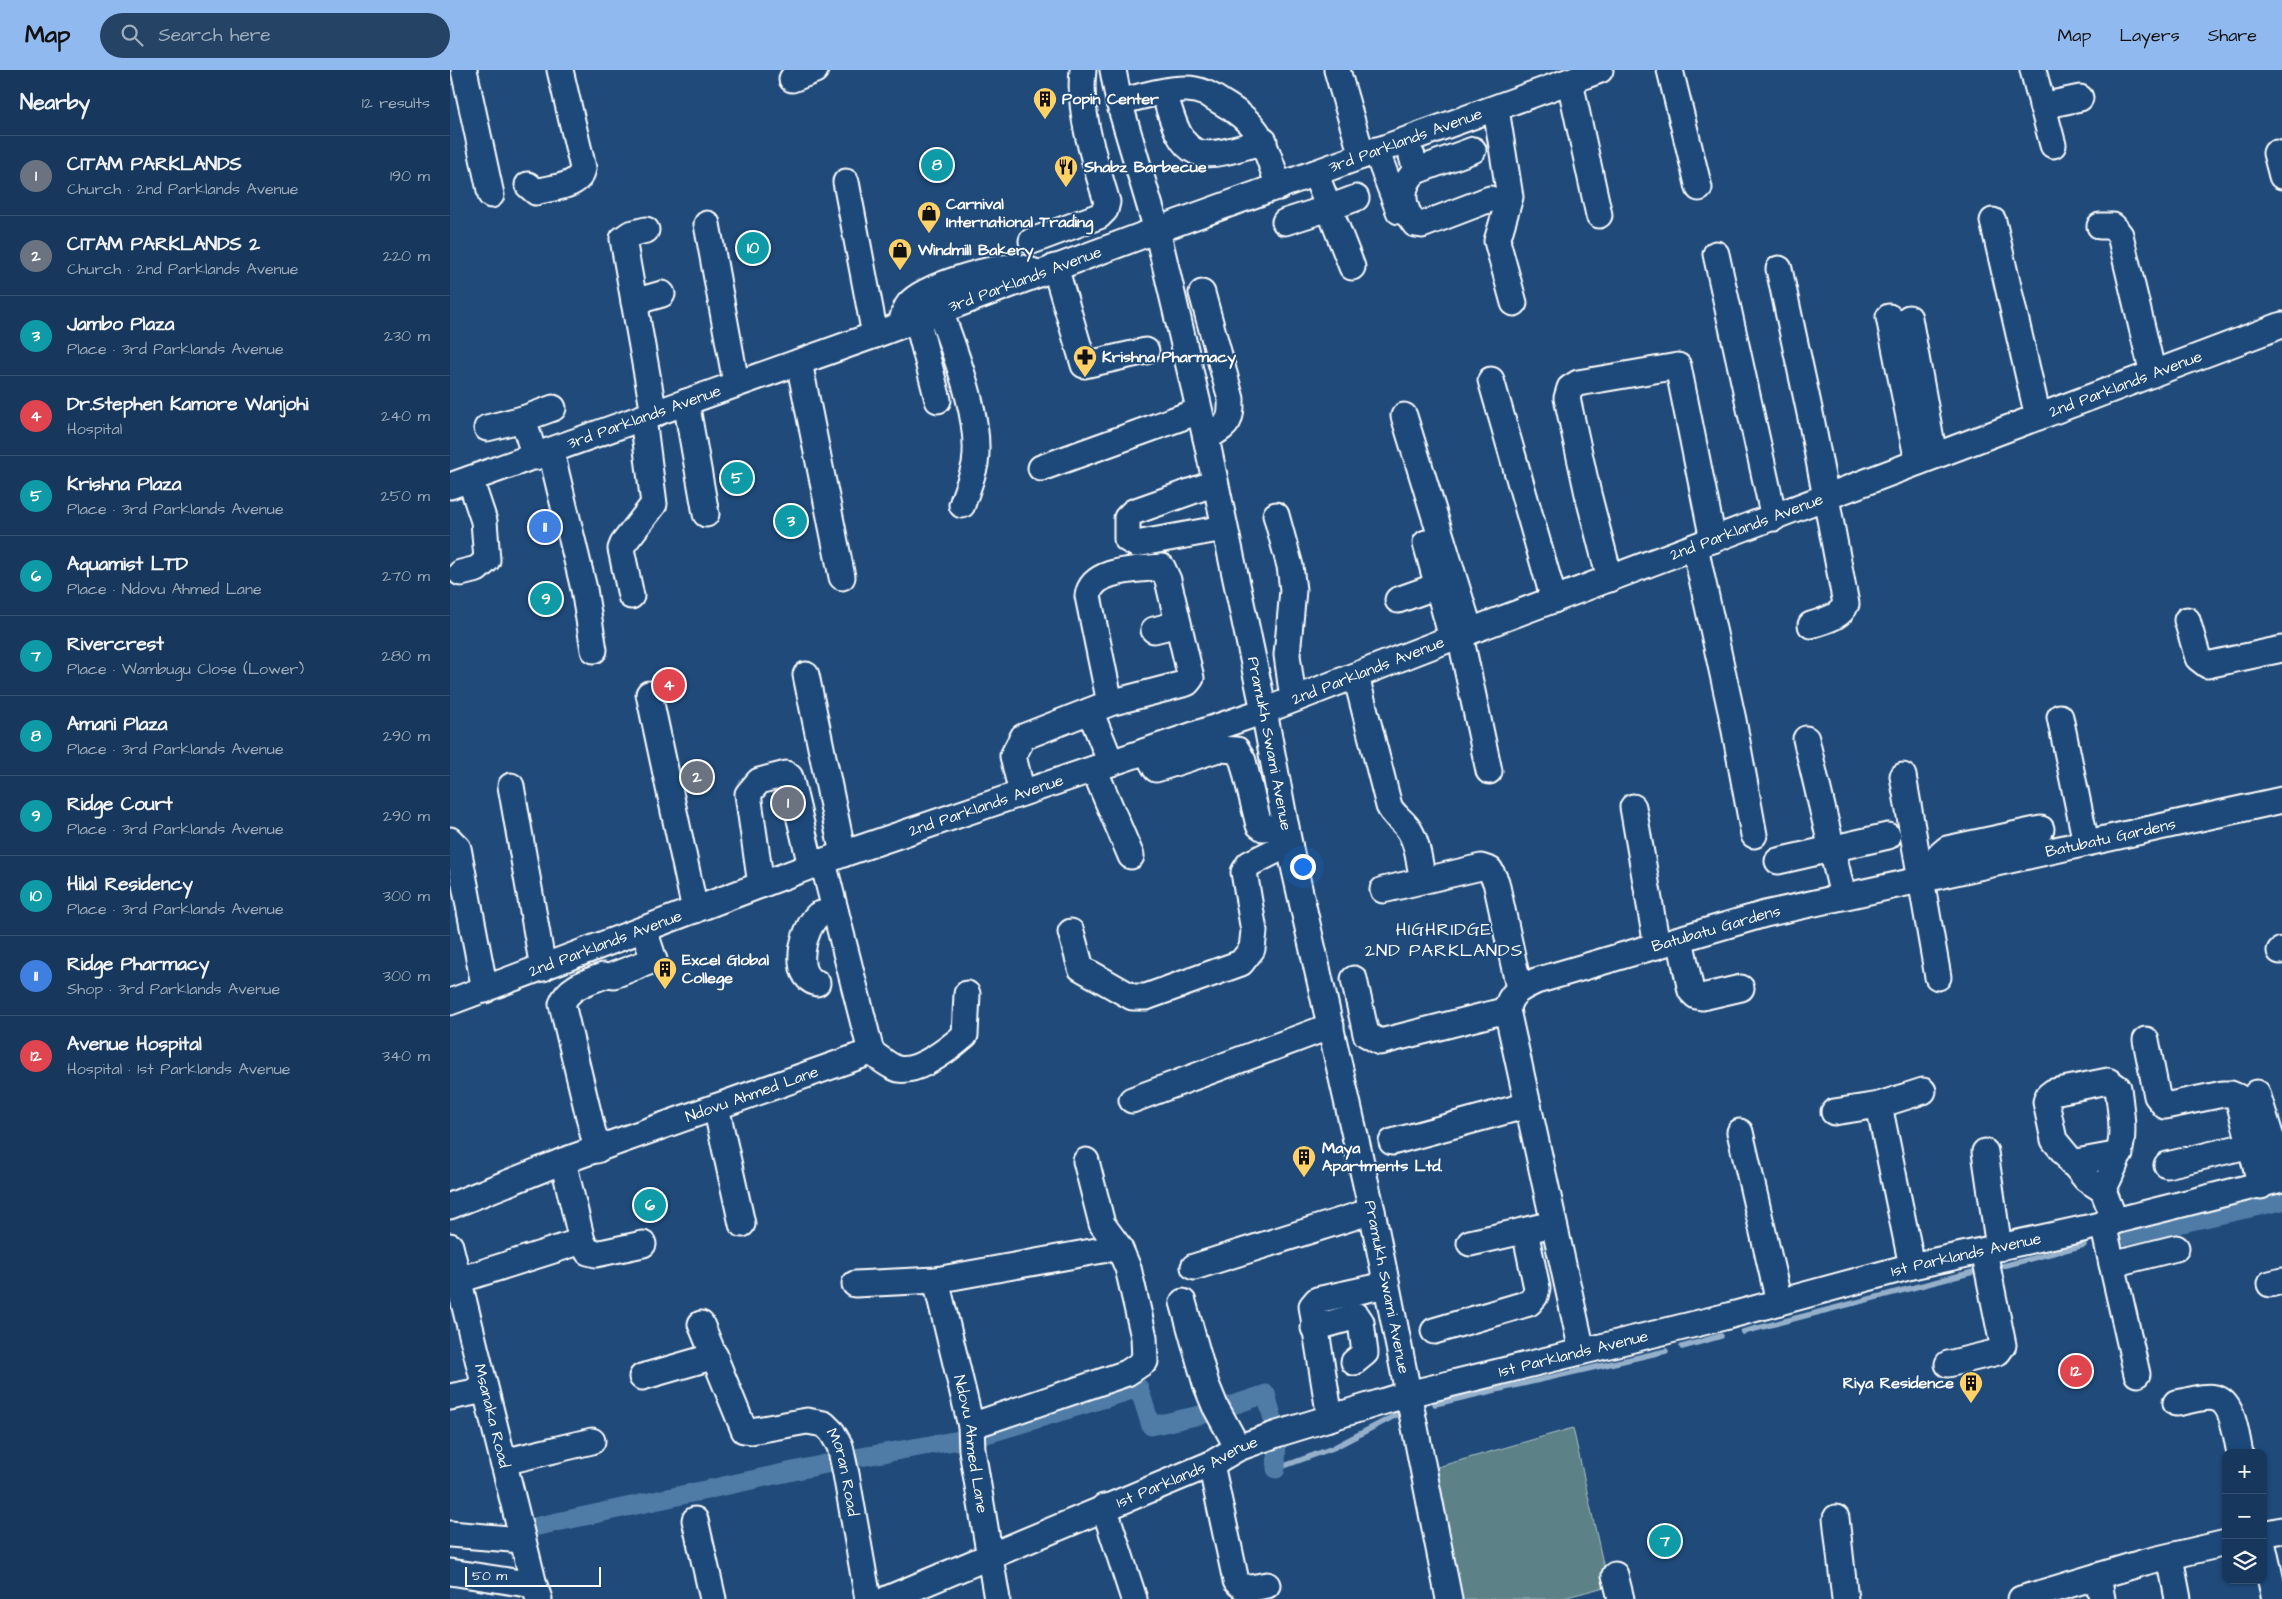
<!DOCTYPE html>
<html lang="en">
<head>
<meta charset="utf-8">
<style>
	:root { --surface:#17385c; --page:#244365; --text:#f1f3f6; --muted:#9eacbb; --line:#365272; --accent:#90b9f0 }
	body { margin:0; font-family:"Architects Daughter",sans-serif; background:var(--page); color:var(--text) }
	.controls { position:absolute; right:15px; bottom:15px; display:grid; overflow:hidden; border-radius:10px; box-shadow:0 1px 4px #0004 }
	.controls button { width:45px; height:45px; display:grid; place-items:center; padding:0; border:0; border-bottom:1px solid var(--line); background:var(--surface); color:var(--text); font:25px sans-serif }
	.scale { position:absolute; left:15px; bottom:12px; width:136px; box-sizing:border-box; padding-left:5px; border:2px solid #fff; border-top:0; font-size:14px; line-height:18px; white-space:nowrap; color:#fff; -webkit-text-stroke:4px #1f4a7a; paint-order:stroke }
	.you { position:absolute; left:852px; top:796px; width:18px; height:18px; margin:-12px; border:4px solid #fff; border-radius:50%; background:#1a73e8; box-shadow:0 0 0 8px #1a73e833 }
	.badge { display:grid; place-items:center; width:32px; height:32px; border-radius:50%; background:var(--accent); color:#fff; font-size:16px; font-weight:700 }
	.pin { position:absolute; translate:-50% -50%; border:2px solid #fff; box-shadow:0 1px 5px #0006 }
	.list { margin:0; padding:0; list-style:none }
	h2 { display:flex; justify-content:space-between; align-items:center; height:65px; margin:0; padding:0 20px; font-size:21px }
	h2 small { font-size:16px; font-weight:400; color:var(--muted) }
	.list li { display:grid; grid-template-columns:32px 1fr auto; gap:15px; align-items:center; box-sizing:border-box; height:80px; padding:0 20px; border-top:1px solid var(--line) }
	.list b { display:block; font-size:19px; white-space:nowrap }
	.list p { margin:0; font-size:16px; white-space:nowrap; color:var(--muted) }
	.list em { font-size:16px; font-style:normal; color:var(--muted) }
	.icon { flex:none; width:28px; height:28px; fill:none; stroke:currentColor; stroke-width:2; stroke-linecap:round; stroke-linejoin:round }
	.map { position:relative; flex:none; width:1832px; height:1529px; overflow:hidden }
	header { display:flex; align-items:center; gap:30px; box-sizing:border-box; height:70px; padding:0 25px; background:var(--accent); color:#111 }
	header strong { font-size:24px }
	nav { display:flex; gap:28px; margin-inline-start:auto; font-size:18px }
	.search { width:350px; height:45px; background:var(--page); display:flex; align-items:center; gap:12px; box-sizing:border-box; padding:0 18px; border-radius:28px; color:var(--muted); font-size:19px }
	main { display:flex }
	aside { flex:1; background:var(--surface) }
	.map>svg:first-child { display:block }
	.green { fill:#5b8288; stroke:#adc0c4 }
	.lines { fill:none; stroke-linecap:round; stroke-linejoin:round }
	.stream { stroke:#95b0ca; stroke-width:5.5 }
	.canal { stroke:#4f7ba6; stroke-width:19 }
	.minor-casing { stroke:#fff; stroke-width:29 }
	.minor { stroke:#1f4a7a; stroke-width:25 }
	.labels { text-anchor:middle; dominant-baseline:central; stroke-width:4; stroke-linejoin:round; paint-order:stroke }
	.poi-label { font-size:16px; font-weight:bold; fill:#fff; stroke:#1f4a7a; text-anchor:start }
	.street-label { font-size:16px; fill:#fff; stroke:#1f4a7a }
	.neighbourhood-label { font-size:18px; letter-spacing:1px; fill:#fff; stroke:#1f4a7a }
</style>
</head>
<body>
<header>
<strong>Map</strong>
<div class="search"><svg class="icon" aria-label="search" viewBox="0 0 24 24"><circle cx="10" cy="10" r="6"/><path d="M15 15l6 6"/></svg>Search here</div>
<nav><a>Map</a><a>Layers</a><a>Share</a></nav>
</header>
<main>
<aside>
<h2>Nearby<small>12 results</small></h2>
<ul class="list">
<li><span class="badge" style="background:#6b7280">1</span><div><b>CITAM PARKLANDS</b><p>Church · 2nd Parklands Avenue</p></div><em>190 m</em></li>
<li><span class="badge" style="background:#6b7280">2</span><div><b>CITAM PARKLANDS 2</b><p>Church · 2nd Parklands Avenue</p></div><em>220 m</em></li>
<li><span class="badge" style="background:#0f9aa8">3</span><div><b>Jambo Plaza</b><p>Place · 3rd Parklands Avenue</p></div><em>230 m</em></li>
<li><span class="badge" style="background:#e0444e">4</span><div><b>Dr.Stephen Kamore Wanjohi</b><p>Hospital</p></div><em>240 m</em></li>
<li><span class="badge" style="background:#0f9aa8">5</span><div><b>Krishna Plaza</b><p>Place · 3rd Parklands Avenue</p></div><em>250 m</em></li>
<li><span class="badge" style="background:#0f9aa8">6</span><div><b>Aquamist LTD</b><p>Place · Ndovu Ahmed Lane</p></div><em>270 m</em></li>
<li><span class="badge" style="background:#0f9aa8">7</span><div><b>Rivercrest</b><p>Place · Wambugu Close (Lower)</p></div><em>280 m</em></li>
<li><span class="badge" style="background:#0f9aa8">8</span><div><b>Amani Plaza</b><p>Place · 3rd Parklands Avenue</p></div><em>290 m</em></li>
<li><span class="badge" style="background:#0f9aa8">9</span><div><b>Ridge Court</b><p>Place · 3rd Parklands Avenue</p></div><em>290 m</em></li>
<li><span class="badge" style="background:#0f9aa8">10</span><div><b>Hilal Residency</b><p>Place · 3rd Parklands Avenue</p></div><em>300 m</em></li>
<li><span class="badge" style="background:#3f7fe0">11</span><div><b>Ridge Pharmacy</b><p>Shop · 3rd Parklands Avenue</p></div><em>300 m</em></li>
<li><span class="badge" style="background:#e0444e">12</span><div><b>Avenue Hospital</b><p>Hospital · 1st Parklands Avenue</p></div><em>340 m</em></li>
</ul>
</aside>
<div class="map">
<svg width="1832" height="1529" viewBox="0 0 1832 1529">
	<rect width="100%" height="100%" fill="#1f4a7a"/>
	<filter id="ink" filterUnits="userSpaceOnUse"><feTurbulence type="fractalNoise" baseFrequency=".02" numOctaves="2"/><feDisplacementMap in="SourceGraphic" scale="10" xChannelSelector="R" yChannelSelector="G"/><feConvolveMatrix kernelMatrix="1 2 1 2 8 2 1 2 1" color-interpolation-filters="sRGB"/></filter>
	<g filter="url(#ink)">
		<path class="green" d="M1123,1358L1158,1516L1110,1529H1008L984,1398Z"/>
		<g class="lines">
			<g class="stream">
				<path d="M1549,1197L1634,1175"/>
				<path d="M1293,1262L1531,1200"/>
				<path d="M1232,1277L1271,1266"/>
				<path d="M985,1334L1216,1281"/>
				<path d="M826,1399L883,1378L950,1343"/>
			</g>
			<g class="canal">
				<path d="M1664,1168L1832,1131"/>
				<path d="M59,1464L84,1457L399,1389L527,1367L689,1318L701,1356L759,1343L816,1324L827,1364L826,1399"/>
			</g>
			<g class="minor-casing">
				<g id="minor">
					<path d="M14,0L41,125"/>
					<path id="s1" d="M663,0L669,32L707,160L756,368L814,641L839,774L922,1141L999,1529"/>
					<path d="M887,0L912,86"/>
					<path d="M1220,0L1249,118"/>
					<path d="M1583,0L1603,75"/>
					<path d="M342,9L365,0"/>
					<path d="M1120,12L1149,145"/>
					<path d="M714,22C734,94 745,92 814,71"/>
					<path d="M669,32C690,27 714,19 736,19C750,19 760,25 771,32C813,56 814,74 829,117"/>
					<path d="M1592,36L1630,28"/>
					<path d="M1046,39L1060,127L1047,171L1064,233"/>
					<path d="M926,80L949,141"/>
					<path d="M1826,83L1832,106"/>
					<path d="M962,86L966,101L1023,80"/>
					<path d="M966,101C949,116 951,137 965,154L972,155L1040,129"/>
					<path d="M865,103L879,138L906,128"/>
					<path d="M396,112L425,265"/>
					<path d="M78,115L86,122C103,117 130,117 133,98L110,0"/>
					<path d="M1543,151L1588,347"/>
					<path d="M835,152L879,138L902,197"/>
					<path d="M257,154L286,313"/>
					<path d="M1650,156H1663L1670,165L1703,304"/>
					<path d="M196,160L180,164L173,169L204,344"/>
					<path d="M582,171L649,146L655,140L657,132C645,91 628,44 633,0"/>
					<path d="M1266,184L1324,448"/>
					<path d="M605,197L634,295L696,281"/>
					<path d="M1329,199L1361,348L1396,534C1390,548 1375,550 1361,555"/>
					<path d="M752,223L781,329C782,355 776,355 756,368"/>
					<path d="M184,232L212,224"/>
					<path d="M490,241C505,283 532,349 525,394C522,408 516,422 512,435"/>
					<path d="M1439,247L1468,392"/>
					<path d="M1459,248L1484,386"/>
					<path d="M467,249L488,330"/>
					<path d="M451,255C453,247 454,240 459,234C474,216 544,196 567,197C573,198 579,200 585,202"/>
					<path d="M349,292L392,507"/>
					<path d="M1041,310L1104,530"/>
					<path d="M236,332L256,444"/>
					<path d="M954,346L1020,561"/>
					<path d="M37,358L73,349"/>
					<path d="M101,382L134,519L144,580"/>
					<path d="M85,387L73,349L103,338"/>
					<path d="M591,398L749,341"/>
					<path d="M765,413L683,442L677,448V469L686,474L774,458"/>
					<path id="s2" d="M0,416L425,265L707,160L1150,0"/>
					<path d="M826,445L840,496L843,520L837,585L843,629"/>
					<path d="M976,473L1002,568"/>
					<path d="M1245,477L1283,650L1304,765"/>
					<path d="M11,503L27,499L37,490L34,451L20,409"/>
					<path d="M1160,509L1138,424L1117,328L1120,318L1128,313L1228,296L1263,470"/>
					<path d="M181,526L171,479L173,474L204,434L193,348"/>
					<path d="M948,530L987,516"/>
					<path d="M1737,550L1748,588L1757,595L1832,579"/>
					<path d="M704,560L728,554"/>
					<path d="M1010,565L1039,701"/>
					<path d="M356,605L393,784"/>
					<path d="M906,606L939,736C943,745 951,749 957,757C968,771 969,793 973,810"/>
					<path d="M199,624L245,840"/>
					<path d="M640,641L661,693"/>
					<path d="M1610,647L1636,773"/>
					<path d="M1356,669L1393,826"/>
					<path d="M696,681L706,699L768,679L787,680L793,691L809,755L813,758L836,757"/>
					<path d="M644,699L681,786"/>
					<path d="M1453,706L1488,907"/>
					<path d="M61,716L93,898"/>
					<path d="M572,723L563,686L573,667L660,633L737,613L741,608L718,510L712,497C689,500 642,498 638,526L660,633"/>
					<path d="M1183,737L1207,876"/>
					<path d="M0,770L8,778L35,920"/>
					<path d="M1328,791L1438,766"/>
					<path d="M373,792L421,982"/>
					<path d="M1488,806L1490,785L1497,779L1591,759"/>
					<path d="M311,815L298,724L309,711L336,704L340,707L361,796"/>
					<path d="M933,820L1031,797L1040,800L1046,812L1069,918"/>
					<path d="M621,862L631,898L682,927H696L791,893L802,879L804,861L794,802L799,794L839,774"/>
					<path d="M1230,869L1241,921L1246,926L1252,927L1291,918"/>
					<path d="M1830,881L1832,880"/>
					<path d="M164,905L204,890L194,860"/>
					<path d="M904,909L916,964L930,972L1057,940"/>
					<path d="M367,913C341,906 353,859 368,845L385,840"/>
					<path id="s3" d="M0,932L393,784L814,641L1002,568L1832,255"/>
					<path d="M1696,970L1707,1026L1715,1036L1773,1024H1781L1788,1027L1811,1116"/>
					<path d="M421,982C428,987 440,997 448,999C469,1003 500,978 515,965L517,924"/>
					<path d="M1807,1023L1832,1103"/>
					<path d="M682,1030L881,956"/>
					<path d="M266,1037L292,1154"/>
					<path d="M1384,1042L1429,1035"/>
					<path d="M1290,1062L1329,1232"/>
					<path d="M942,1072L1078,1035"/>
					<path d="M147,1080L112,934C118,917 137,912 153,906"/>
					<path d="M1535,1082L1549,1178"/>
					<path d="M113,1091L132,1171L138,1182L146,1184L193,1174"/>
					<path d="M1621,1093L1670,1084"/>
					<path d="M1717,1095L1801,1075"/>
					<path d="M1653,1120C1676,1076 1674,1066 1668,1018L1658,1011L1603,1022L1598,1026L1596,1032L1604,1070L1636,1109L1653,1120L1665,1151"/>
					<path id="s4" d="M0,1136L113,1091L421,982"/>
					<path d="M1653,1154L1687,1304"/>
					<path d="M1020,1173L1090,1157"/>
					<path id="s5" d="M0,1176L84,1515"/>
					<path d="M1662,1194L1726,1178"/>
					<path d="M1462,1196L1429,1035L1473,1021"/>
					<path d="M744,1197L922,1141"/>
					<path d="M9,1210L132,1171"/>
					<path id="s6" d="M486,1210L521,1356L522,1380L547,1529"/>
					<path d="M405,1214L486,1210L669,1177"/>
					<path d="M1820,1214L1832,1211"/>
					<path d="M733,1232L756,1314L765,1336L788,1378"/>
					<path id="s7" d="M251,1254L294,1360L301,1361L357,1351L374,1354L382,1362L390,1376L396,1404L418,1529"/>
					<path d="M864,1258L907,1246L911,1252L915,1283L904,1292"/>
					<path d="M984,1261L1079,1233L1085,1226L1087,1218L1075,1161"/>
					<path id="s8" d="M1132,1281L1057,940C1059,923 1071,918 1086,911L1315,844L1832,730"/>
					<path d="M1498,1294L1548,1282L1553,1275L1534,1181"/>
					<path d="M192,1307L265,1286"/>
					<path d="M0,1327L35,1320"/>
					<path d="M1726,1333C1737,1332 1754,1325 1765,1328C1784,1332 1786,1367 1790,1383"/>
					<path d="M880,1348L862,1236L867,1230L936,1215"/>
					<path d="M521,1356L677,1303L695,1291L694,1267L678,1198L669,1177L652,1154L636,1091"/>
					<path d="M53,1392L142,1371"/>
					<path d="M761,1394L786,1511C795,1522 805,1517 817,1515"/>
					<path d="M654,1437L684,1529"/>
					<path d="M1386,1448L1395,1529"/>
					<path d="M245,1450L263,1529"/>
					<path d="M0,1464L72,1470"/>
					<path d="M1813,1464L1832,1460"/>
					<path d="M1813,1476L1825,1529"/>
					<path d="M1720,1487L1728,1529"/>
					<path d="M0,1502L84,1515L89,1529"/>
					<path d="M1165,1505L1171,1529"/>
					<path d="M1648,1506L1652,1529"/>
					<path id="s9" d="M437,1529L761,1394L788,1378L827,1364L958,1324L1278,1246L1462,1196L1637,1158L1832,1109"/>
					<path d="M1571,1529L1695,1492L1776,1473"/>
				</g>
			</g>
			<use href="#minor" class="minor"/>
		</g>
	</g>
	<defs>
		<g id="building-pin" transform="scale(1.25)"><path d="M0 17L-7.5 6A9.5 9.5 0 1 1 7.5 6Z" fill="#ffd166" stroke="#1f4a7a"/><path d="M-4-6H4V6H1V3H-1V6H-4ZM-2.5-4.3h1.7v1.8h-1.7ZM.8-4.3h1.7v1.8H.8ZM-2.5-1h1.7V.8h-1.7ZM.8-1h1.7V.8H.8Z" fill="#111"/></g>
		<g id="restaurant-pin" transform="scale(1.25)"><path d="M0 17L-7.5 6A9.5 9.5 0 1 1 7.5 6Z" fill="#ffd166" stroke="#1f4a7a"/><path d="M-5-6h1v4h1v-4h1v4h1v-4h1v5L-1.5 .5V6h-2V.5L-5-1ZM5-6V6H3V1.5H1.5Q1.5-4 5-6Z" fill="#111"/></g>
		<g id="shop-pin" transform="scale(1.25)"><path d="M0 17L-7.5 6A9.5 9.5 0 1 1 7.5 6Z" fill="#ffd166" stroke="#1f4a7a"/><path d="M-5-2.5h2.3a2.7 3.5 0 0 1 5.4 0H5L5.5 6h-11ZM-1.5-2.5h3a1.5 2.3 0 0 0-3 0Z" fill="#111"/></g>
		<g id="pharmacy-pin" transform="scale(1.25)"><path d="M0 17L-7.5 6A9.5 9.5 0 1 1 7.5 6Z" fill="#ffd166" stroke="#1f4a7a"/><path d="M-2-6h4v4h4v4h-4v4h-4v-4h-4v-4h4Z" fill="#111"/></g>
	</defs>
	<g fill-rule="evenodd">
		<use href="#building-pin" x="595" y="29"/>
		<use href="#restaurant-pin" x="616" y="97"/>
		<use href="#shop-pin" x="479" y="143"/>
		<use href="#shop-pin" x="450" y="180"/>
		<use href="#pharmacy-pin" x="635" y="287"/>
		<use href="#building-pin" x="215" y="899"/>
		<use href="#building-pin" x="854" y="1087"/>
		<use href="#building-pin" x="1521" y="1313"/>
	</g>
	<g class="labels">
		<g class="poi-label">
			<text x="612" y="29">Popin Center</text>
			<text x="634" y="97">Shabz Barbecue</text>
			<text x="496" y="134">Carnival<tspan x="496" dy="18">International Trading</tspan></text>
			<text x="468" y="180">Windmill Bakery</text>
			<text x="652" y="287">Krishna Pharmacy</text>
			<text x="232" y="890">Excel Global<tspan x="232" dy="18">College</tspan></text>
			<text x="872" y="1078">Maya<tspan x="872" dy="18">Apartments Ltd.</tspan></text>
			<text x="1504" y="1313" text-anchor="end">Riya Residence</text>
		</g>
		<g class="street-label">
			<text stroke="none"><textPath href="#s2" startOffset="1016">3rd Parklands Avenue</textPath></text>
			<text stroke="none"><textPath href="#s2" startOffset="611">3rd Parklands Avenue</textPath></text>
			<text stroke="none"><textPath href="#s3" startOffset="1786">2nd Parklands Avenue</textPath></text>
			<text stroke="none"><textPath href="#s2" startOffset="206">3rd Parklands Avenue</textPath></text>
			<text stroke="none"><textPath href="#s3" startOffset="1381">2nd Parklands Avenue</textPath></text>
			<text stroke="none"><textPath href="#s3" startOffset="976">2nd Parklands Avenue</textPath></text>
			<text stroke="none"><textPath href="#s1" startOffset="692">Pramukh Swami Avenue</textPath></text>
			<text stroke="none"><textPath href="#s3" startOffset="571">2nd Parklands Avenue</textPath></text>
			<text stroke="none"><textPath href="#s8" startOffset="985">Batubatu Gardens</textPath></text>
			<text stroke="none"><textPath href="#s8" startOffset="580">Batubatu Gardens</textPath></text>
			<text stroke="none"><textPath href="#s3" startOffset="166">2nd Parklands Avenue</textPath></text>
			<text stroke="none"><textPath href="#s4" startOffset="322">Ndovu Ahmed Lane</textPath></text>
			<text stroke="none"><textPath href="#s9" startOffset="1136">1st Parklands Avenue</textPath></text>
			<text stroke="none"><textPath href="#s1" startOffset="1248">Pramukh Swami Avenue</textPath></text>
			<text stroke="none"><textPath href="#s9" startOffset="731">1st Parklands Avenue</textPath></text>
			<text stroke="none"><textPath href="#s5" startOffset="175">Msanaka Road</textPath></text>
			<text stroke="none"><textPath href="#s6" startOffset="168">Ndovu Ahmed Lane</textPath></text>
			<text stroke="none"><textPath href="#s9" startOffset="326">1st Parklands Avenue</textPath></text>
			<text stroke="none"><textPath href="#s7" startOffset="249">Moran Road</textPath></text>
		</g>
		<g class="neighbourhood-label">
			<text x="994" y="859">HIGHRIDGE<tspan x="994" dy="21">2ND PARKLANDS</tspan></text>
		</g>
	</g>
</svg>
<div class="controls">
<button>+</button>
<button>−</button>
<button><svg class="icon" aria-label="layers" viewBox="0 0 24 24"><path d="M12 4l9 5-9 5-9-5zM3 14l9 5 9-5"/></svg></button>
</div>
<div class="scale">50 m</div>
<div class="you"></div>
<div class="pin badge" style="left:338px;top:733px;background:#6b7280">1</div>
<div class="pin badge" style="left:247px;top:707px;background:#6b7280">2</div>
<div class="pin badge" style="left:341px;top:451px;background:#0f9aa8">3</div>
<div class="pin badge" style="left:219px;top:615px;background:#e0444e">4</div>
<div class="pin badge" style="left:287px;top:408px;background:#0f9aa8">5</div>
<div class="pin badge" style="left:200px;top:1135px;background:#0f9aa8">6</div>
<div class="pin badge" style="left:1215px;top:1471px;background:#0f9aa8">7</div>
<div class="pin badge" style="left:487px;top:95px;background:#0f9aa8">8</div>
<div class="pin badge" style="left:96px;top:529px;background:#0f9aa8">9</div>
<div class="pin badge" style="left:303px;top:178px;background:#0f9aa8">10</div>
<div class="pin badge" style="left:95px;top:457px;background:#3f7fe0">11</div>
<div class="pin badge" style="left:1626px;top:1301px;background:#e0444e">12</div>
</div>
</main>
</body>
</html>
